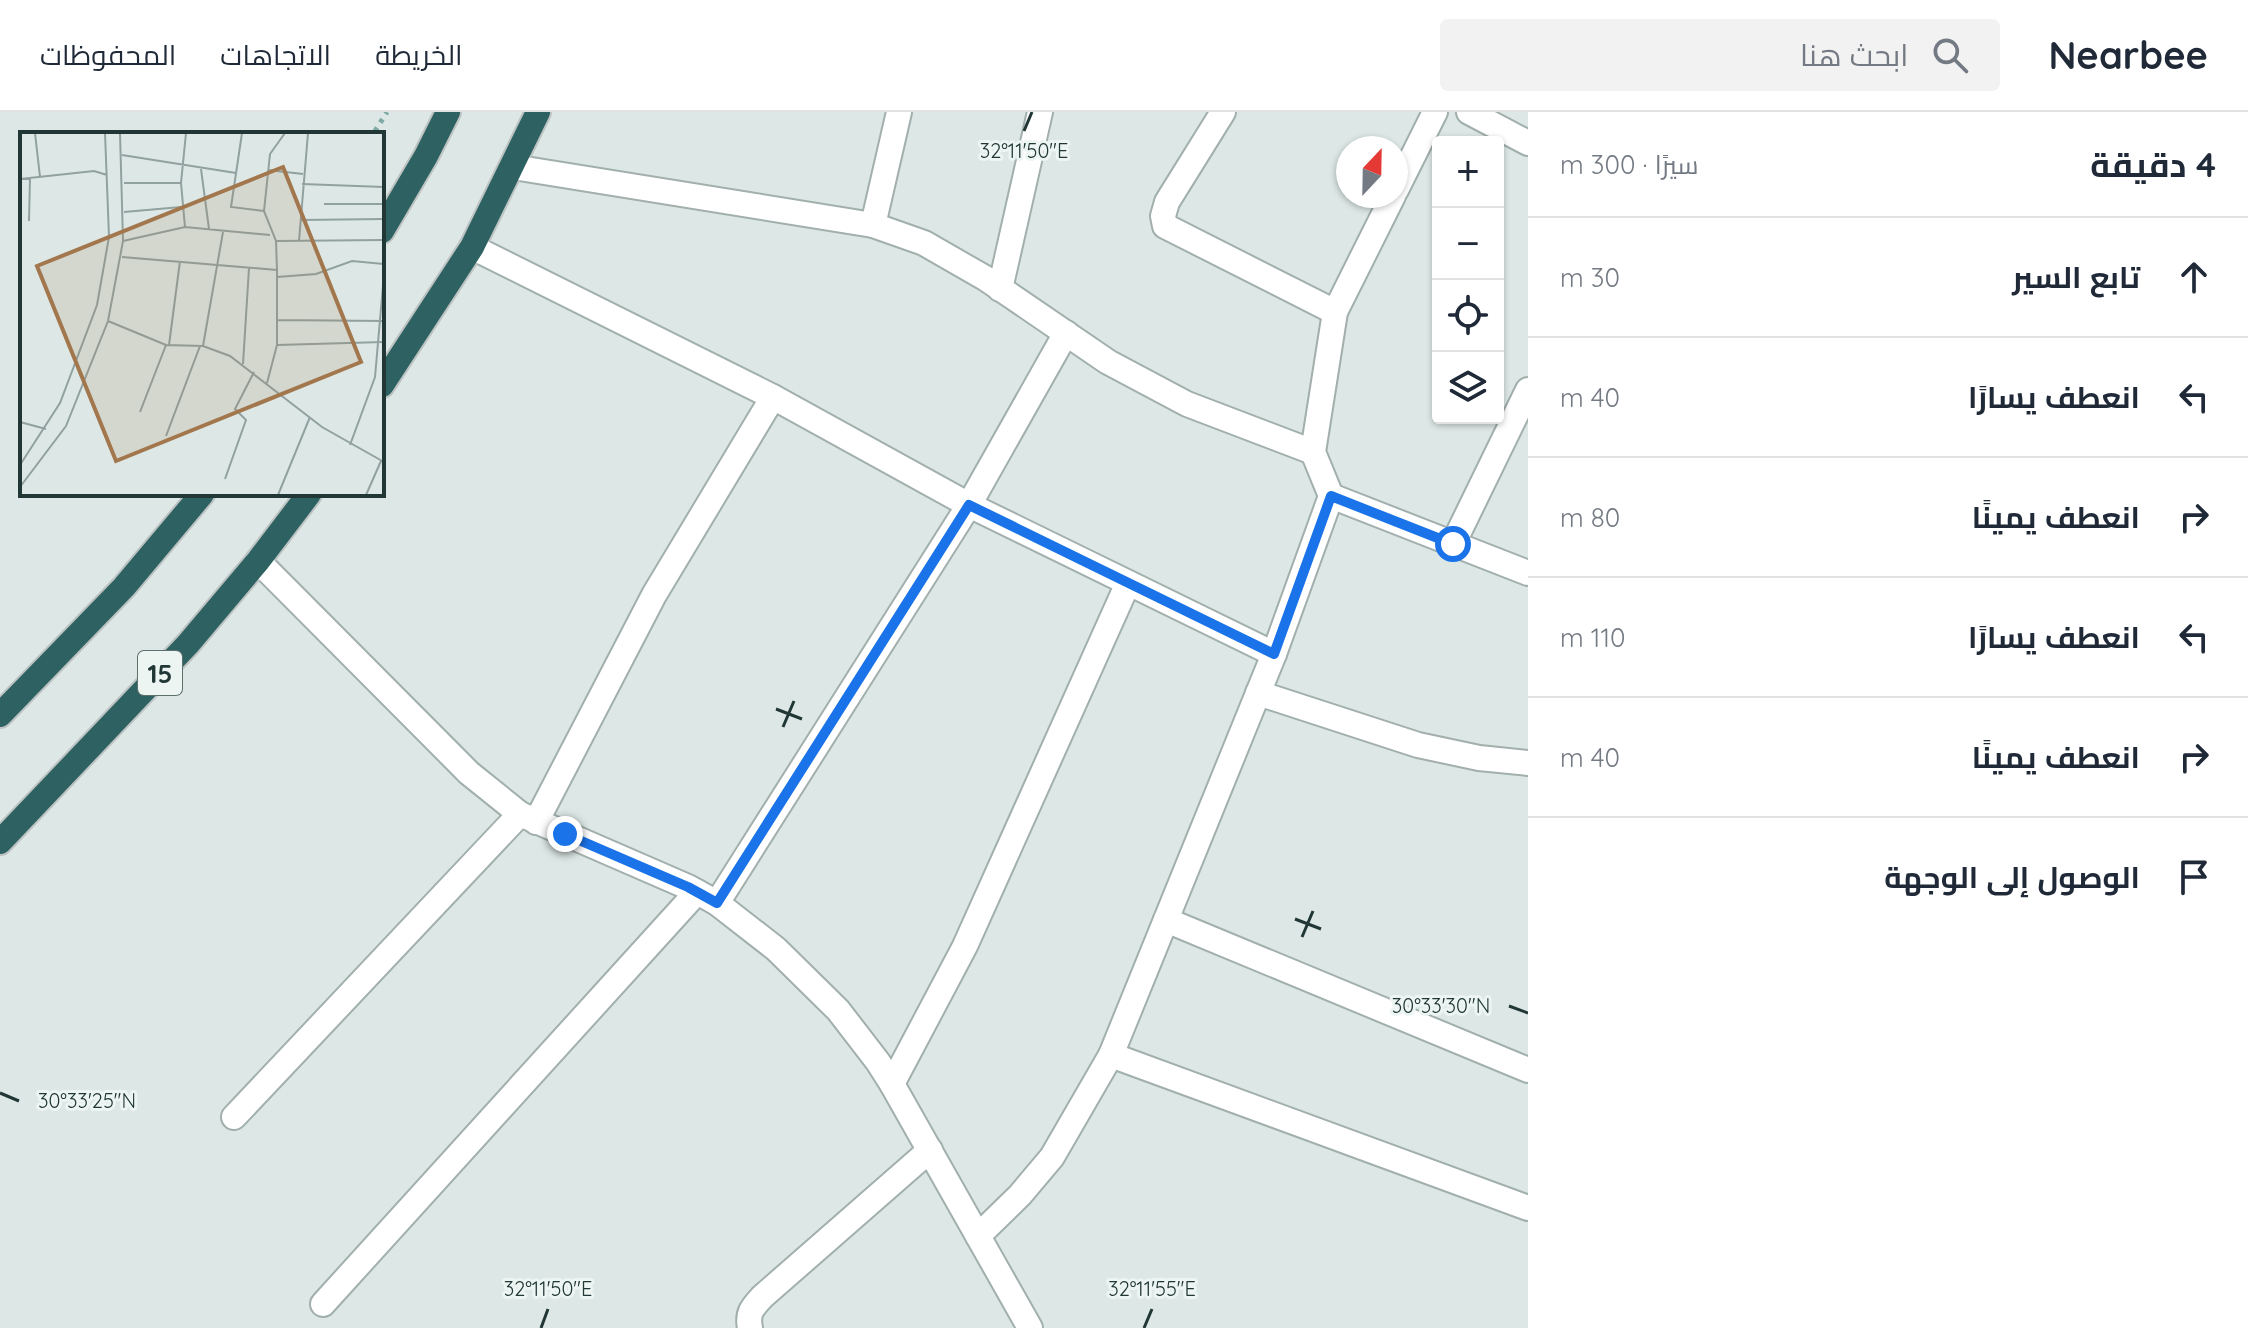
<!DOCTYPE html>
<html lang="ar">
<head>
<meta charset="utf-8">
<style>
	:root { --surface:#fff; --page:#f2f2f3; --text:#1f2937; --muted:#747a83; --line:#e0e1e3 }
	body { margin:0; font-family:Quicksand,Cairo,sans-serif; background:var(--page); color:var(--text); direction:rtl }
	.controls { position:absolute; right:24px; top:24px; display:grid; overflow:hidden; border-radius:8px; box-shadow:0 2px 6px #0004 }
	.controls button { width:72px; height:72px; display:grid; place-items:center; padding:0; border:0; border-bottom:2px solid var(--line); background:var(--surface); color:var(--text); font:40px sans-serif }
	.compass { position:absolute; left:1336px; top:24px; width:72px; height:72px; border-radius:50%; background:var(--surface); box-shadow:0 2px 6px #0004; rotate:22deg }
	.stop { position:absolute; width:24px; height:24px; margin:-18px; border:6px solid #1a73e8; border-radius:50%; background:#fff }
	.stop.end { background:#1a73e8; border-color:#fff; box-shadow:0 2px 8px #0008 }
	.list { margin:0; padding:0; list-style:none }
	h2 { display:flex; justify-content:space-between; align-items:center; height:104px; margin:0; padding:0 32px; font-size:34px }
	h2 small { font-size:26px; font-weight:400; color:var(--muted) }
	.list li { display:grid; grid-template-columns:52px 1fr auto; gap:24px; align-items:center; box-sizing:border-box; height:120px; padding:0 32px; border-top:2px solid var(--line) }
	.list b { display:block; font-size:30px; white-space:nowrap }
	.list em { font-size:26px; font-style:normal; color:var(--muted) }
	.icon { flex:none; width:44px; height:44px; fill:none; stroke:currentColor; stroke-width:2; stroke-linecap:round; stroke-linejoin:round }
	.map { position:relative; flex:none; width:1528px; height:1216px; overflow:hidden; direction:ltr }
	header { display:flex; align-items:center; gap:48px; box-sizing:border-box; height:112px; padding:0 40px; background:var(--surface); border-bottom:2px solid var(--line) }
	header strong { font-size:38px }
	nav { display:flex; gap:44px; margin-inline-start:auto; font-size:28px }
	.search { width:560px; height:72px; background:var(--page); display:flex; align-items:center; gap:20px; box-sizing:border-box; padding:0 28px; border-radius:8px; color:var(--muted); font-size:30px }
	main { display:flex }
	aside { flex:1; background:var(--surface) }
	.map>svg:first-child { display:block }
	.lines { fill:none; stroke-linecap:round; stroke-linejoin:round }
	.street-casing { stroke:#a1afad; stroke-width:28 }
	.highway-casing { stroke:#bcc3c2; stroke-width:28 }
	.path { stroke:#7faaa6; stroke-width:5; stroke-dasharray:4 6; stroke-linecap:butt }
	.street { stroke:#fff; stroke-width:24 }
	.highway { stroke:#2e6161; stroke-width:24 }
	.route { stroke:#1a73e8; stroke-width:10 }
	.ticks { fill:none; stroke:#203735; stroke-width:3 }
	.labels { text-anchor:middle; dominant-baseline:central; stroke-width:6; stroke-linejoin:round; paint-order:stroke }
	.shield { fill:#edf5f3; stroke:#5e706e; stroke-width:2 }
	.shield-label { font-size:26px; font-weight:bold; fill:#203735 }
	.inset-road { fill:none; stroke:#91a19f; stroke-width:2 }
	.view { fill:#a3774d; fill-opacity:0.15; stroke:#a3774d; stroke-width:4 }
	.inset-edge { fill:none; stroke:#203735; stroke-width:4 }
	.ticks-label { font-size:20px; text-anchor:middle; fill:#203735; stroke:#edf5f3; stroke-width:6; stroke-linejoin:round; paint-order:stroke }
</style>
</head>
<body>
<header>
<strong>Nearbee</strong>
<div class="search"><svg class="icon" aria-label="search" viewBox="0 0 24 24"><circle cx="10" cy="10" r="6"/><path d="M15 15l6 6"/></svg>ابحث هنا</div>
<nav><a>الخريطة</a><a>الاتجاهات</a><a>المحفوظات</a></nav>
</header>
<main>
<aside>
<h2>4 دقيقة<small>سيرًا · 300 m</small></h2>
<ul class="list">
<li><svg class="icon" aria-label="ahead" viewBox="0 0 24 24"><path d="M12 20V5M6 11l6-6 6 6"/></svg><div><b>تابع السير</b></div><em>30 m</em></li>
<li><svg class="icon" aria-label="left" viewBox="0 0 24 24"><path d="M17 20v-9H6M10 6l-5 5 5 5"/></svg><div><b>انعطف يسارًا</b></div><em>40 m</em></li>
<li><svg class="icon" aria-label="right" viewBox="0 0 24 24"><path d="M7 20v-9h11M14 6l5 5-5 5"/></svg><div><b>انعطف يمينًا</b></div><em>80 m</em></li>
<li><svg class="icon" aria-label="left" viewBox="0 0 24 24"><path d="M17 20v-9H6M10 6l-5 5 5 5"/></svg><div><b>انعطف يسارًا</b></div><em>110 m</em></li>
<li><svg class="icon" aria-label="right" viewBox="0 0 24 24"><path d="M7 20v-9h11M14 6l5 5-5 5"/></svg><div><b>انعطف يمينًا</b></div><em>40 m</em></li>
<li><svg class="icon" aria-label="arrive" viewBox="0 0 24 24"><path d="M6 21V4h12l-3 4 3 4H6"/></svg><div><b>الوصول إلى الوجهة</b></div></li>
</ul>
</aside>
<div class="map">
<svg width="1528" height="1216" viewBox="0 0 1528 1216">
	<rect width="100%" height="100%" fill="#dde8e6"/>
	<g class="lines">
		<g class="street-casing">
			<g id="street">
				<path d="M1223,0L1167,90L1163,104L1165,114L1335,200"/>
				<path d="M1469,0L1528,31"/>
				<path d="M513,55L873,113L924,131L985,166L1108,250L1187,292L1313,340"/>
				<path d="M1396,78L1435,0"/>
				<path d="M873,113L899,0"/>
				<path d="M472,135L773,285L969,393L1274,542"/>
				<path d="M1000,177L1040,0"/>
				<path d="M1331,384L1528,461"/>
				<path d="M1453,432L1528,278"/>
				<path d="M258,449L469,661L520,702L688,775L717,791L776,837L838,898L878,950L892,972L1030,1216"/>
				<path d="M1258,581L1418,633L1479,646L1528,651"/>
				<path d="M536,710L654,483L773,285"/>
				<path d="M717,791L969,393L1066,221"/>
				<path d="M1166,808L1528,958"/>
				<path d="M1111,943L1528,1096"/>
				<path d="M892,972L965,834L1128,471"/>
				<path d="M234,1005L520,702"/>
				<path d="M978,1124L1020,1083L1052,1045L1111,943L1274,542L1331,384L1313,340L1335,200L1393,84"/>
				<path d="M323,1192L697,780"/>
				<path d="M750,1216C747,1201 752,1196 762,1185L930,1038"/>
			</g>
		</g>
		<g class="highway-casing">
			<g id="highway">
				<path d="M382,119L426,44L448,0"/>
				<path d="M382,273L472,135L538,0"/>
				<path d="M0,603L124,475L202,382"/>
				<path d="M0,730L188,532L258,449L309,382"/>
			</g>
		</g>
		<path class="path" d="M375,19L387,0"/>
		<use href="#street" class="street"/>
		<use href="#highway" class="highway"/>
	</g>
	<g class="lines">
		<path class="route" d="M565,722L688,775L717,791L969,393L1274,542L1331,384L1453,432"/>
	</g>
	<path class="ticks" d="M1024,19L1032,0M776,597L802,607M783,615L794,589M1295,807L1321,817M1302,825L1313,799M1509,894L1528,901M0,981L19,989M541,1216L548,1197M1144,1216L1152,1197"/>
	<g class="labels">
		<rect class="shield" x="138" y="539" width="44" height="44" rx="6"/>
		<g class="shield-label">
			<text x="160" y="561">15</text>
		</g>
	</g>
	<g transform="translate(20 20)">
		<rect width="364" height="364" fill="#dde8e6"/>
		<path class="inset-road" d="M15,1L20,45M222,1L211,75L244,79M102,23L216,41M181,37L189,97M248,38L283,42M0,47L74,39L87,43M104,51H161M282,52L364,55M304,72H364M104,80L161,75M280,88L364,87M9,89L10,46M165,95L161,51L166,1M103,109L165,95L250,103M256,109L364,108M279,109L288,1M102,125L257,138M257,145L296,142L332,129L364,132M257,188L364,189M88,189L146,213L183,214L210,224L302,295L364,330M149,213L160,129M257,213L364,210M183,214L203,100M223,232L229,136M247,251L257,213V138L256,109L244,79L250,22L265,1M120,280L146,213M0,290L26,297M146,304L180,214M330,313L355,245L364,142M0,333L40,271L77,173L89,105L85,1M205,347L226,288L215,277L234,240M0,355L46,294L88,189L103,109L100,1M258,363L290,285M346,363L361,329"/>
		<path class="view" d="M263,35L341,230L96,329L17,134Z"/>
		<rect width="364" height="364" class="inset-edge"/>
	</g>
	<g class="ticks-label">
		<text x="1024" y="46">32°11'50"E</text>
		<text x="1441" y="901">30°33'30"N</text>
		<text x="87" y="996">30°33'25"N</text>
		<text x="548" y="1184">32°11'50"E</text>
		<text x="1152" y="1184">32°11'55"E</text>
	</g>
</svg>
<div class="controls">
<button>+</button>
<button>−</button>
<button><svg class="icon" aria-label="locate" viewBox="0 0 24 24"><circle cx="12" cy="12" r="6"/><path d="M12 2v4M12 18v4M2 12h4M18 12h4"/></svg></button>
<button><svg class="icon" aria-label="layers" viewBox="0 0 24 24"><path d="M12 4l9 5-9 5-9-5zM3 14l9 5 9-5"/></svg></button>
</div>
<svg class="compass" viewBox="-18 -18 36 36"><path d="M0-13l5 13h-10z" fill="#e53935"/><path d="M0 13l5-13h-10z" fill="#747a83"/></svg>
<div class="stop" style="left:1453px;top:432px"></div>
<div class="stop end" style="left:565px;top:722px"></div>
</div>
</main>
</body>
</html>
